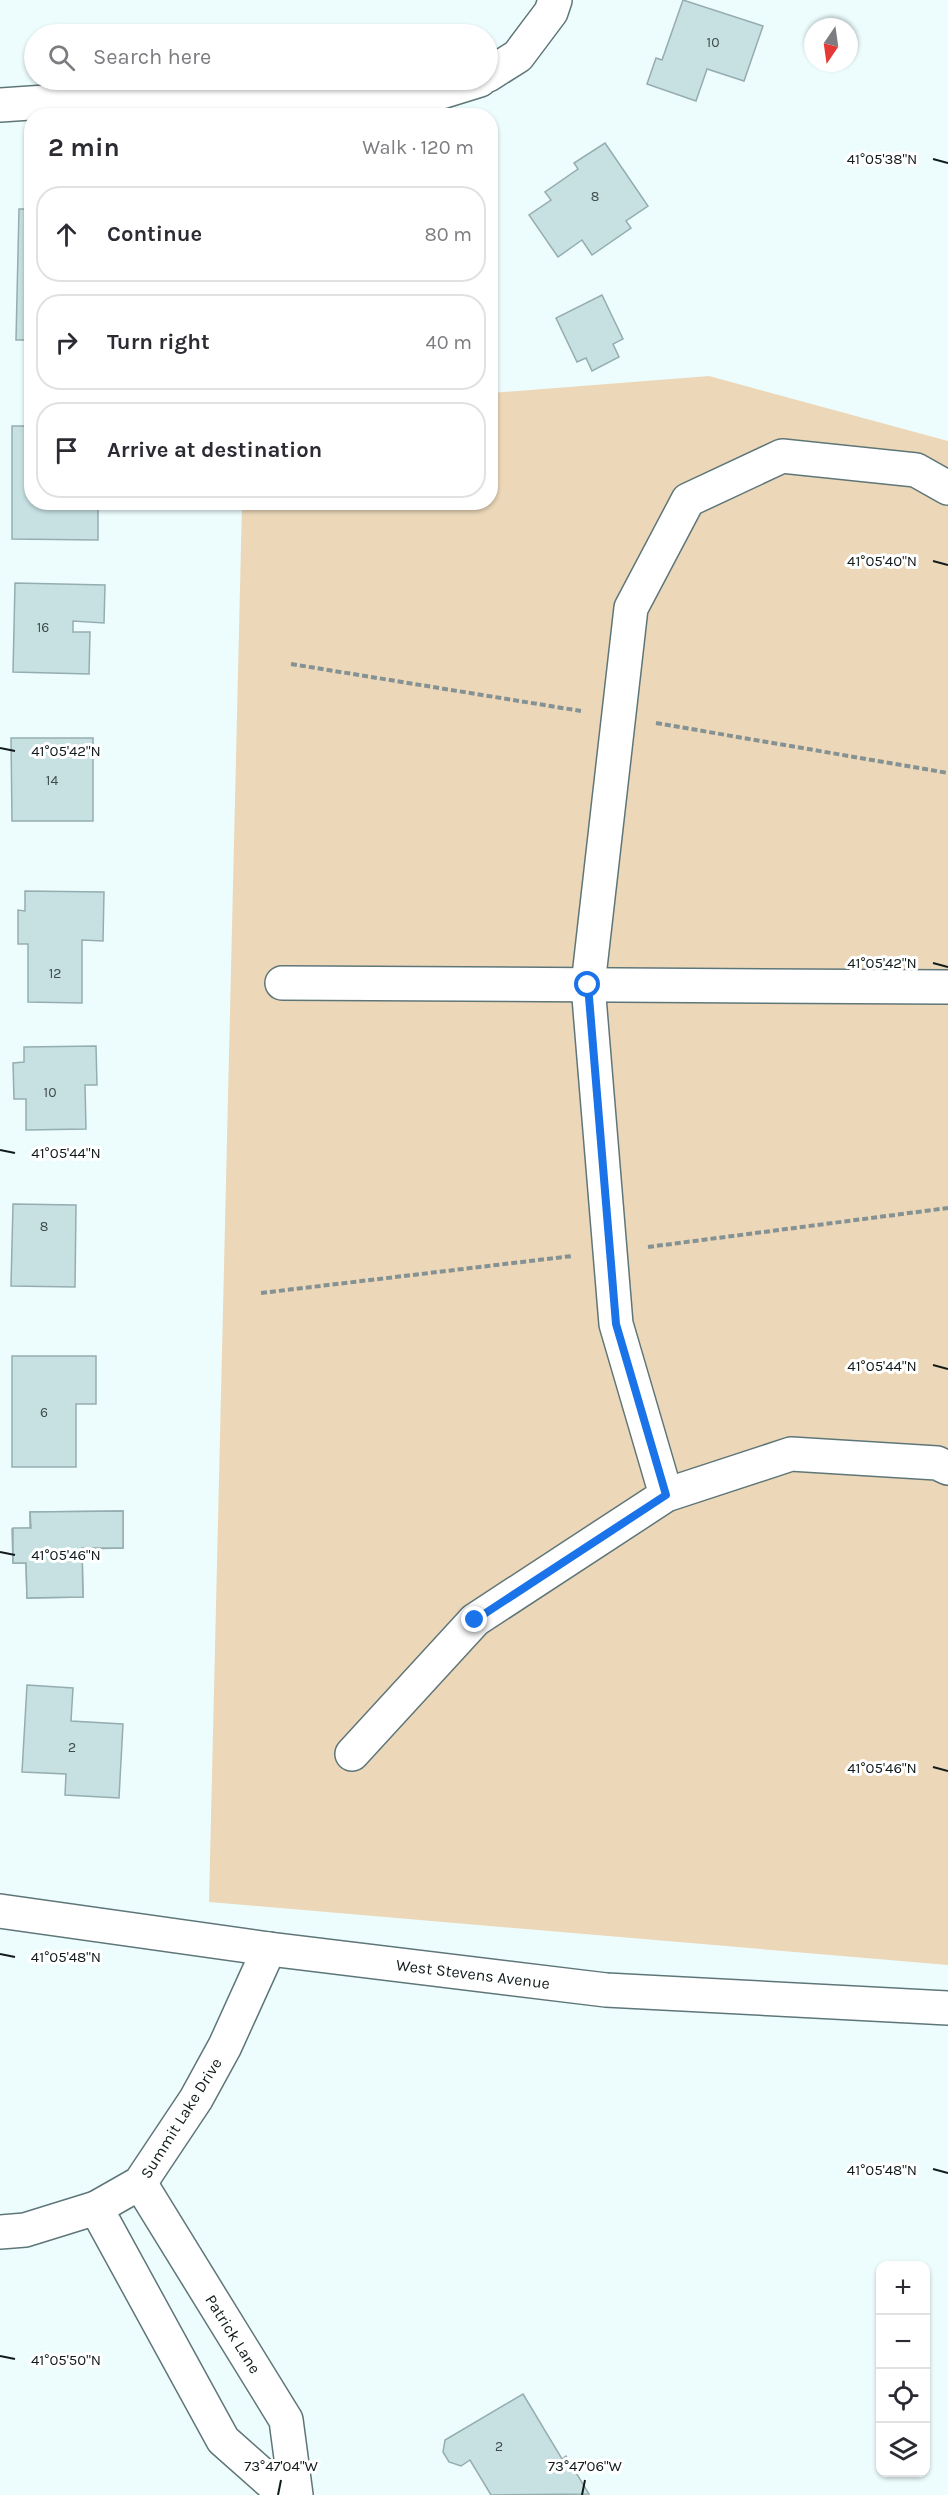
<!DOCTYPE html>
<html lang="en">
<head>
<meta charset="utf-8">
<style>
	:root { --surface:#fff; --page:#f2f2f3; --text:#2b2b33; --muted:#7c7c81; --line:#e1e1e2 }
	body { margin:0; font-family:Karla,sans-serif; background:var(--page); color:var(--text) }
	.controls { position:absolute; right:18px; bottom:18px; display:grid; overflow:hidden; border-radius:12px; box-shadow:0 2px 4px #0004 }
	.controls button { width:54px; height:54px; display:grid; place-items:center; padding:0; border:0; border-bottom:2px solid var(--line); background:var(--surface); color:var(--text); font:30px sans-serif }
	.compass { position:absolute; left:804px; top:18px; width:54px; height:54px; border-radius:50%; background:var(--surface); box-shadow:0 2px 4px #0004; rotate:193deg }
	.stop { position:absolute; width:18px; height:18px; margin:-14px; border:4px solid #1a73e8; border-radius:50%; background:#fff }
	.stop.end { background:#1a73e8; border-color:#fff; box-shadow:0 2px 6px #0008 }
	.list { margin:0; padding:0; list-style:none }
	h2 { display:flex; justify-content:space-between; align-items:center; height:78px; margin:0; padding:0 24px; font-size:26px }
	h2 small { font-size:20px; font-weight:400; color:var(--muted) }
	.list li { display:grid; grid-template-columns:39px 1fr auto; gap:18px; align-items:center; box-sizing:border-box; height:96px; margin:0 12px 12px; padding:0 12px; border:2px solid var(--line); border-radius:24px }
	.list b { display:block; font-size:22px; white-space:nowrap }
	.list em { font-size:20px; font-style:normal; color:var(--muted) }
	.icon { flex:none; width:33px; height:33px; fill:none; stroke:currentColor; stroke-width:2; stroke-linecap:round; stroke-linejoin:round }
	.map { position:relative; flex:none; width:948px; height:2495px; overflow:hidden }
	.search { position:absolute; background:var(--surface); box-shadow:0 2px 4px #0004; left:24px; top:24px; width:474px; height:66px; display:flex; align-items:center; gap:15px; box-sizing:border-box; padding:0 21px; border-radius:33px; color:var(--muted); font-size:22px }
	.panel { position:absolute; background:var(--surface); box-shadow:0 2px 4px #0004; left:24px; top:108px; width:474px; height:402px; border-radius:24px }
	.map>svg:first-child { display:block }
	.green { fill:#ecd8b9 }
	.building { fill:#c7e1e3; stroke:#95adb0; stroke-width:1.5 }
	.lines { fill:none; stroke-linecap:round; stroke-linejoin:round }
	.minor-casing { stroke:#5f7679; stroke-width:36 }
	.path { stroke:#859293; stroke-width:4; stroke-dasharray:6 3; stroke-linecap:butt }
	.minor { stroke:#fff; stroke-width:33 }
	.route { stroke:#1a73e8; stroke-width:8 }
	.ticks { fill:none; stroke:#121b1c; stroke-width:2 }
	.labels { text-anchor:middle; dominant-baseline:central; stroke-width:6; stroke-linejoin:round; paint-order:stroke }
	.number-label { font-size:14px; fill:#3f4c4e }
	.street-label { font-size:16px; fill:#121b1c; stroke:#fff }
	.ticks-label { font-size:15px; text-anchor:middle; fill:#121b1c; stroke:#fff; stroke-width:6; stroke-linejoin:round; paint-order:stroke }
</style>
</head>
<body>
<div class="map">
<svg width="948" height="2495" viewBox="0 0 948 2495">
	<rect width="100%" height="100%" fill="#edfdfe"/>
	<path class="green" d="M709,376L948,441V1965L209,1902L242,503L490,502L491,393Z"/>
	<g class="building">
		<path d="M683,0L763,26L744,81L707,69L696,101L647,84L656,58L662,60Z"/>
		<path d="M605,143L648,206L626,221L631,228L592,255L582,240L558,257L529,215L551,200L545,192L578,169L574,163Z"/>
		<path d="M19,209H32V340H16Z"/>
		<path d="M602,295L623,339L613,344L619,357L592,371L586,358L577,362L556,318Z"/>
		<path d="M12,426H32V502L98,504V540L12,539Z"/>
		<path d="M15,583L105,585L104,623L73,621V632H90L89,674L13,672Z"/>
		<path d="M11,738H93V821H12Z"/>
		<path d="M25,891L104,892L103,941L82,940V1003L28,1002V944H18V910L25,911Z"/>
		<path d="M96,1046L97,1085H85L86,1129L26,1130V1099H14L13,1063L24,1062V1047Z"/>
		<path d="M13,1204L76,1205L75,1287L11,1286Z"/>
		<path d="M12,1356H96V1404H76V1467H12Z"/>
		<path d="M123,1511V1548L82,1549L83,1597L27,1598L26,1563H13L12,1529L30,1528V1512Z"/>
		<path d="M123,1511V1548H82L83,1597L27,1598L26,1563H13V1528H31L30,1512Z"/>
		<path d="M27,1685L73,1688L71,1721L123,1724L119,1798L65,1795L66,1774L22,1772Z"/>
		<path d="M523,2394L562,2459L566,2456L589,2494L491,2495L470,2460L461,2466L449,2462L443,2452L445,2440Z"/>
	</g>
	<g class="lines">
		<g class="minor-casing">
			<g id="minor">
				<path d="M488,75L518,56L551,12L555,0"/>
				<path d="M0,105L90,99L438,93L480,80"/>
				<path d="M282,983L948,987"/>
				<path d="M666,1495L616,1324L588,985L631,608L688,500L782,456L916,470L948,488"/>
				<path d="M352,1754L475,1620L666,1495L791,1454L937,1463L948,1468"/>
				<path d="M0,1911L269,1949L606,1990L948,2008"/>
				<path d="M140,2183L286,2420L296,2495"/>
				<path d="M96,2208L223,2440L285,2495"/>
				<path d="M0,2232L25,2230L96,2208L140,2183L196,2099L225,2046L269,1949"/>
			</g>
		</g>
		<g class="path">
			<path d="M291,664L581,711"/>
			<path d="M656,723L948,773"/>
			<path d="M648,1247L948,1208"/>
			<path d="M261,1293L572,1256"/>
		</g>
		<use href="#minor" class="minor"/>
	</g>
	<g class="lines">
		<path class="route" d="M475,1620L666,1495L616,1324L588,985"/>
	</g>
	<path class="ticks" d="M933,159L948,163M933,561L948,565M0,748L15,751M933,963L948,967M0,1150L15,1153M933,1365L948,1369M0,1552L15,1555M933,1767L948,1771M0,1954L15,1957M933,2169L948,2173M0,2356L15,2359M278,2495L281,2480M582,2495L585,2480"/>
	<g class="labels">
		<g class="number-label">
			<text x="713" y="42">10</text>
			<text x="595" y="196">8</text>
			<text x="43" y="627">16</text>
			<text x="52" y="780">14</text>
			<text x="55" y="973">12</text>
			<text x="50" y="1092">10</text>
			<text x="44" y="1226">8</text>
			<text x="44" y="1412">6</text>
			<text x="72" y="1747">2</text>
			<text x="499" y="2446">2</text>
		</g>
		<g class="street-label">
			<text transform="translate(473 1974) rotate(7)">West Stevens Avenue</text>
			<text transform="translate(181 2118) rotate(-58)">Summit Lake Drive</text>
			<text transform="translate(233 2334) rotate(58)">Patrick Lane</text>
		</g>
	</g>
	<g class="ticks-label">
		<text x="882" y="164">41°05'38"N</text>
		<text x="882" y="566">41°05'40"N</text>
		<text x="66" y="756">41°05'42"N</text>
		<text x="882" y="968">41°05'42"N</text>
		<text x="66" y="1158">41°05'44"N</text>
		<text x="882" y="1371">41°05'44"N</text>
		<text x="66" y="1560">41°05'46"N</text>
		<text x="882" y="1773">41°05'46"N</text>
		<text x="66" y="1962">41°05'48"N</text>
		<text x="882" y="2175">41°05'48"N</text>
		<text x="66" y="2365">41°05'50"N</text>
		<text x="281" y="2471">73°47'04"W</text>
		<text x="585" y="2471">73°47'06"W</text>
	</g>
</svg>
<div class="controls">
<button>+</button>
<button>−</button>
<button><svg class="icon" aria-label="locate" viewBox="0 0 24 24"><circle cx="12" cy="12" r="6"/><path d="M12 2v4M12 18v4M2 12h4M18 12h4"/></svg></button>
<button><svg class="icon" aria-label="layers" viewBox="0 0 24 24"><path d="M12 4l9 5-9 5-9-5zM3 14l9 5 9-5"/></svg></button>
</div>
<svg class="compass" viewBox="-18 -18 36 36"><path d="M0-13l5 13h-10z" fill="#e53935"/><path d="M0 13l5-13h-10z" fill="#7c7c81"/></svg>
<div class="stop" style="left:588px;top:985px"></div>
<div class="stop end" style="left:475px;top:1620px"></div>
<div class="search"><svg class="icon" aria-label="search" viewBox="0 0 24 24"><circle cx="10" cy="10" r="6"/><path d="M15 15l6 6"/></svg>Search here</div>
<section class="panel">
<h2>2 min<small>Walk · 120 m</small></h2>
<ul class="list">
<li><svg class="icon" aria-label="ahead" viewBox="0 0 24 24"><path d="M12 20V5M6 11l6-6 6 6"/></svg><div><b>Continue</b></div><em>80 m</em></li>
<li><svg class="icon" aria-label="right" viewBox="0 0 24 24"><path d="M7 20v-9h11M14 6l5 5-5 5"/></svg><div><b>Turn right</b></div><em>40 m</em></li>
<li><svg class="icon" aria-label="arrive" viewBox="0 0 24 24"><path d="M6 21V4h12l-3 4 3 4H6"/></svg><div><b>Arrive at destination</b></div></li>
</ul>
</section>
</div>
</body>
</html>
